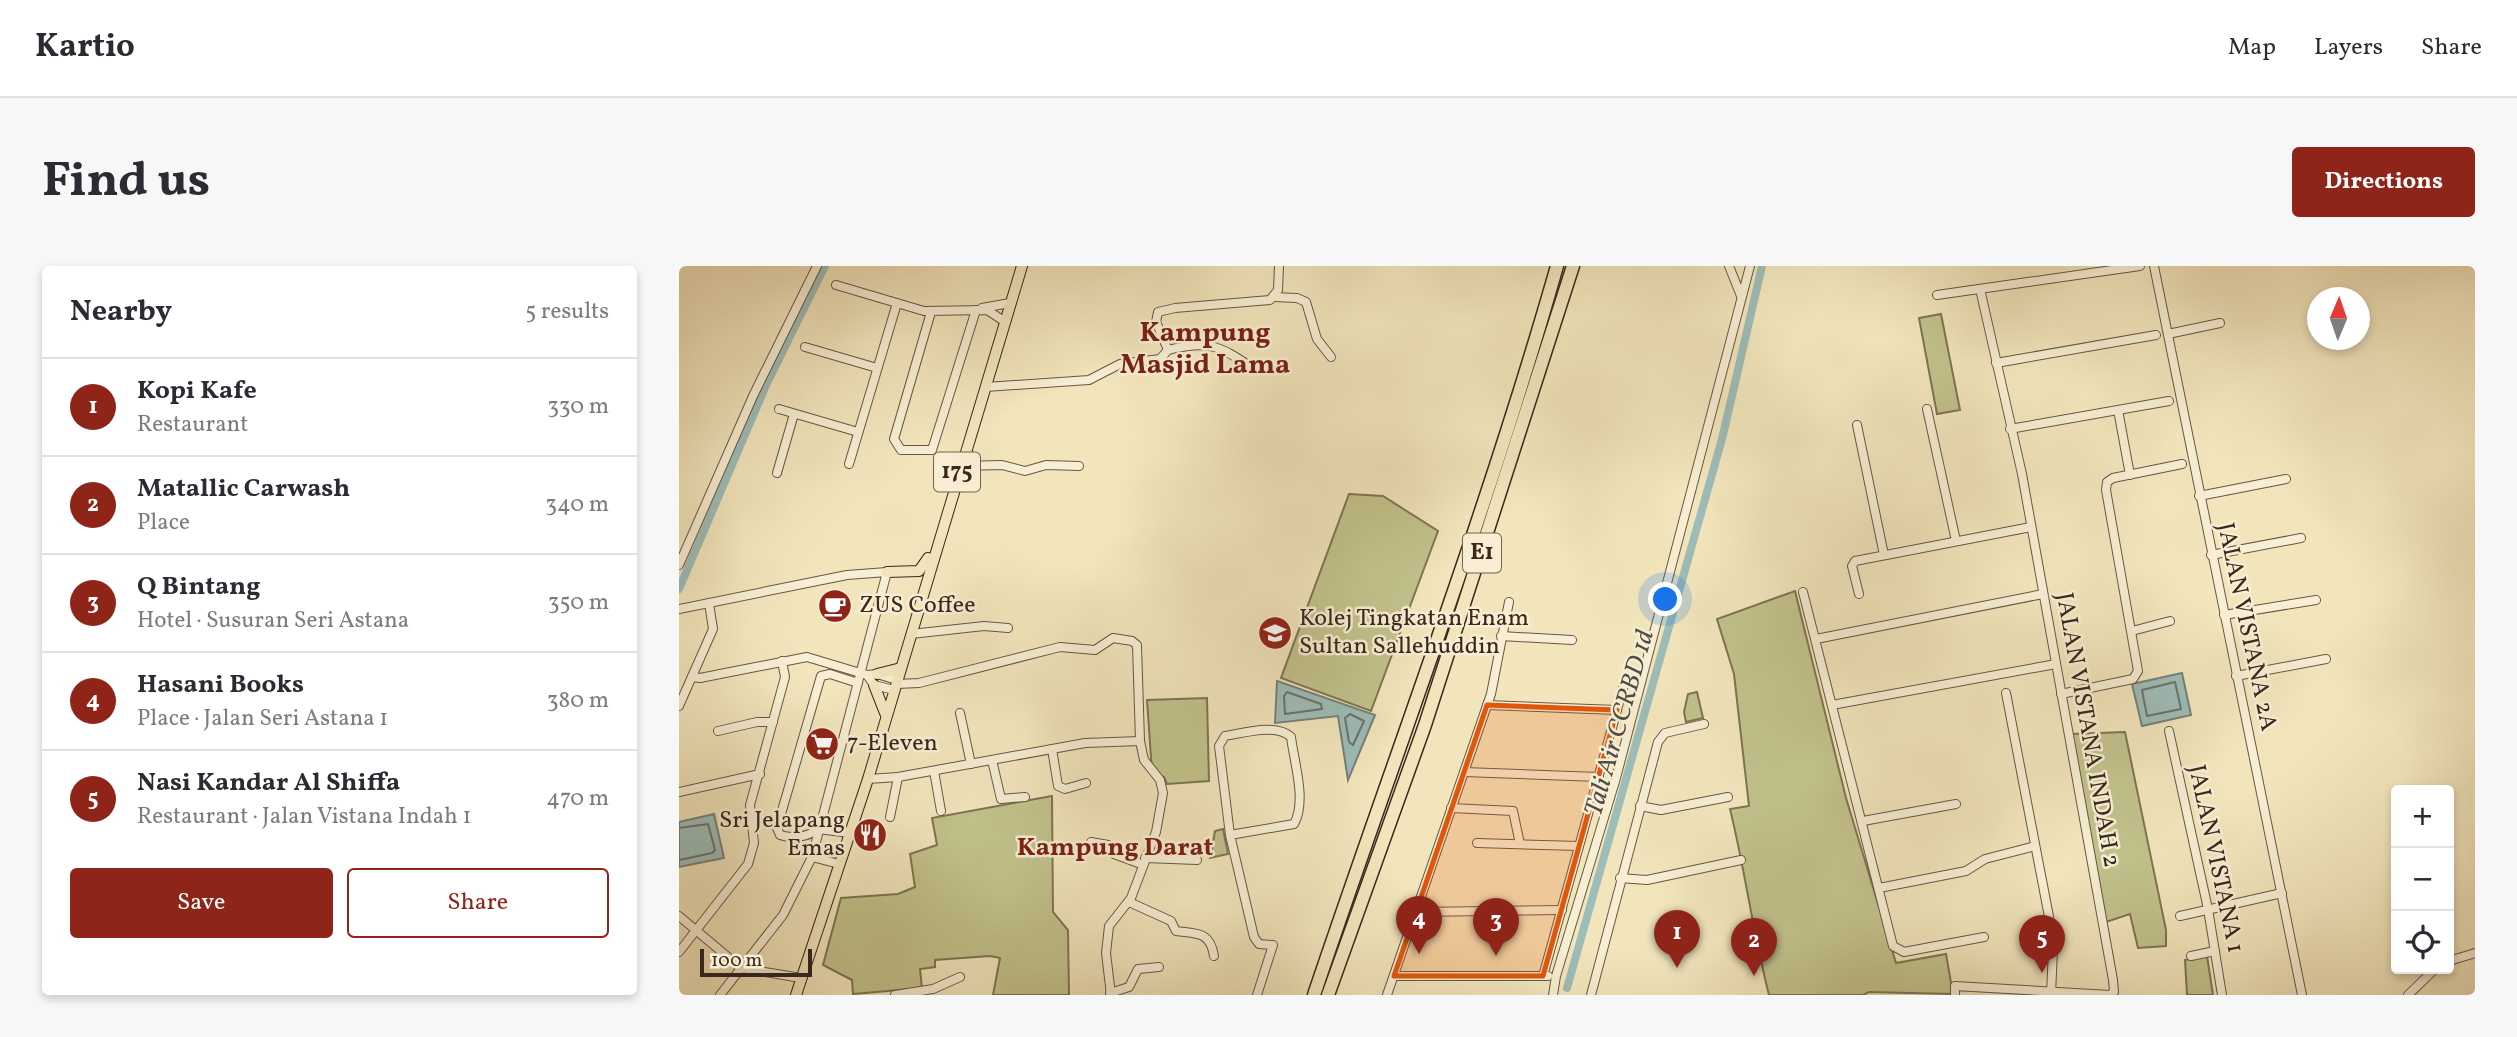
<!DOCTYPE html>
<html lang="en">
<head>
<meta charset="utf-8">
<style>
	:root { --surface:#fff; --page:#f7f7f7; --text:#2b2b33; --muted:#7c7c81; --line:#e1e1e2; --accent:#8f2418 }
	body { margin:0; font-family:Vollkorn,serif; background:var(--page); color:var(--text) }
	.controls { position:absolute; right:21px; bottom:21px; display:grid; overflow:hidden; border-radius:7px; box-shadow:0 4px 10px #0003 }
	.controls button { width:63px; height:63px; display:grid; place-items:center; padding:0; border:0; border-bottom:2px solid var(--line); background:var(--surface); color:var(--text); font:35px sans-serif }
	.compass { position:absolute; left:1628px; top:21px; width:63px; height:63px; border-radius:50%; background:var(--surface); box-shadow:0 4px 10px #0003; rotate:2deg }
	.scale { position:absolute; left:21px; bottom:18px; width:112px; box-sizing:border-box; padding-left:7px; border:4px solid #38281d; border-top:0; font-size:19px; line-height:24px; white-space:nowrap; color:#38281d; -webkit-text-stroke:5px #f7eed3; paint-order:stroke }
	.you { position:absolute; left:987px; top:334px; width:24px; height:24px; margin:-18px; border:5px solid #fff; border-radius:50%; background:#1a73e8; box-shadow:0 0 0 10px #1a73e833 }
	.badge { display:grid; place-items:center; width:46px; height:46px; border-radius:50%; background:var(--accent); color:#fff; font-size:23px; font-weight:700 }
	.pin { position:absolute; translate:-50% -58px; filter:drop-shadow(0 2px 4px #0008) }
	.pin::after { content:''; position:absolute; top:37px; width:24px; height:21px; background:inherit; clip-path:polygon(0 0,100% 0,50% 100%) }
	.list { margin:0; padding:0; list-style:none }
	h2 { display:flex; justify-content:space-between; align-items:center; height:91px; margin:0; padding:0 28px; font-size:30px }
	h2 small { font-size:23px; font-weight:400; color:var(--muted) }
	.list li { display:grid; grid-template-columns:46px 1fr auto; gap:21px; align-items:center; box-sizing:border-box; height:98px; padding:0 28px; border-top:2px solid var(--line) }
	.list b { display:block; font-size:26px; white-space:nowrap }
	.list p { margin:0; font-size:23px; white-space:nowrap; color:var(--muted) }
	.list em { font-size:23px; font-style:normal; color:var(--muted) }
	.actions { display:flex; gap:14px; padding:21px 28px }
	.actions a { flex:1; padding:16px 0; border:2px solid var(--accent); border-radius:7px; text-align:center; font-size:24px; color:var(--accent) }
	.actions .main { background:var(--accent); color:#fff }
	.icon { flex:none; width:38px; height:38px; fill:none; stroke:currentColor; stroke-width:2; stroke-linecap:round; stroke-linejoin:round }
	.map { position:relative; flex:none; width:1796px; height:729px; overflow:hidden; border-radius:7px }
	header { display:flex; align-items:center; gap:42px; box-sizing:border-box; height:98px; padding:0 35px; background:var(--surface); border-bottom:2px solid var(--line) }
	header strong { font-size:33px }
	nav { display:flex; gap:38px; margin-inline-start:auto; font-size:24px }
	.intro { display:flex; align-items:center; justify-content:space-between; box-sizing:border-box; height:168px; padding:0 42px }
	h1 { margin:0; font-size:49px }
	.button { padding:18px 32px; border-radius:7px; background:var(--accent); color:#fff; font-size:24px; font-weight:700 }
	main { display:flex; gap:42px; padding:0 42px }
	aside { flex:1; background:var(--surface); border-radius:7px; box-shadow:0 4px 10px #0003 }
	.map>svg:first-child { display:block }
	.green { fill:#c2c28c; stroke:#7d7554; stroke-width:2 }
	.water { fill:#9dbdb8; stroke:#75817a; stroke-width:2 }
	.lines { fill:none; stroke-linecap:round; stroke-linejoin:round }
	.shore { stroke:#6a726a; stroke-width:2 }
	.canal { stroke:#9dbdb8; stroke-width:8 }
	.minor-casing { stroke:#665745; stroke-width:10 }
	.major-casing { stroke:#38281d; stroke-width:12 }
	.highway-casing { stroke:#38281d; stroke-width:15 }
	.minor { stroke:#f7eed3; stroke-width:8 }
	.major { stroke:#f2e5bc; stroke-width:10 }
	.highway { stroke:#f2e5bc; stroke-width:12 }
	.marked { fill:#df570d; fill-opacity:0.2; stroke:#df570d; stroke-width:5; stroke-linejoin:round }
	.labels { text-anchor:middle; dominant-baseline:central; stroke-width:5; stroke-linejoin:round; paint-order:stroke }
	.shield { fill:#f7eed3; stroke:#716354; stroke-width:2 }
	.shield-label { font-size:23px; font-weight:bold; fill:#38281d }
	.poi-label { font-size:24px; fill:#38281d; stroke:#f7eed3; text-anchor:start }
	.street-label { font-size:24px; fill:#38281d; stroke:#f7eed3 }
	.water-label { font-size:26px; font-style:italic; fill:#514d44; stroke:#f7eed3 }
	.neighbourhood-label { font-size:26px; font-weight:bold; fill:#7a1f14; stroke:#f7eed3 }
	.quarter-label { font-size:28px; font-weight:bold; fill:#7a1f14; stroke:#f7eed3 }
</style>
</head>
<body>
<header>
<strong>Kartio</strong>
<nav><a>Map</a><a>Layers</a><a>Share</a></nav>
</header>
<div class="intro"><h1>Find us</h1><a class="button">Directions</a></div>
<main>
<aside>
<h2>Nearby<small>5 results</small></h2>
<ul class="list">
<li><span class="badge">1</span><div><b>Kopi Kafe</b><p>Restaurant</p></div><em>330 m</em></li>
<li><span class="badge">2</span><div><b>Matallic Carwash</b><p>Place</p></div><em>340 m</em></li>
<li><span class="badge">3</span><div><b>Q Bintang</b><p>Hotel · Susuran Seri Astana</p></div><em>350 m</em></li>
<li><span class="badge">4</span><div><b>Hasani Books</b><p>Place · Jalan Seri Astana 1</p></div><em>380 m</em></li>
<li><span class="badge">5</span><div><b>Nasi Kandar Al Shiffa</b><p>Restaurant · Jalan Vistana Indah 1</p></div><em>470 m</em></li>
</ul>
<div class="actions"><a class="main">Save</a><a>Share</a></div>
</aside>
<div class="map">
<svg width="1796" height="729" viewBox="0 0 1796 729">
	<rect width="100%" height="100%" fill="#f2e5bc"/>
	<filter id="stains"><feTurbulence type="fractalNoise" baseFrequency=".00286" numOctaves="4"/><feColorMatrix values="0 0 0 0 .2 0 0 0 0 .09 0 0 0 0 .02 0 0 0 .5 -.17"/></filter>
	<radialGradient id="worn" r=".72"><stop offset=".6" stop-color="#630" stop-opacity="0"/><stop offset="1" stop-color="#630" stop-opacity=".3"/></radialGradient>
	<g class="green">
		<path d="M1262,48L1281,144L1258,148L1240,52Z"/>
		<path d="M670,228L704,230L759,265L692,445L602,412Z"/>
		<path d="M1116,325L1167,532L1217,697L1267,688L1274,728L1190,726L1184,729H1090C1074,667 1066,604 1051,543L1070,540L1055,408L1038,353Z"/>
		<path d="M1018,426L1024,452L1007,456L1005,446L1009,428Z"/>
		<path d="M528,432L530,515L488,518L485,511L473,506L468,434Z"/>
		<path d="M1446,466L1487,664V680L1459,682L1451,648L1427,656L1393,468Z"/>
		<path d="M373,530L374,646L389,664L390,729H314L321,692L311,690L256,694V701L241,703L243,722L174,728L173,714L144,699L162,632L219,628L236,621L231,588L258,579L253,552Z"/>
		<path d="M544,563L549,588L531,592L536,565Z"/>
		<path d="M1528,690L1534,729H1508L1506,694Z"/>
	</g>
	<g class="water">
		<path d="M1503,407L1512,449L1463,460L1453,418Z"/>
		<path d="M598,415L696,449L669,514L659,450L596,457Z"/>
		<path d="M35,548L45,592L0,601V556Z"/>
	</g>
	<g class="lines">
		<g class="shore">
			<path d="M1496,416L1502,443L1468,450L1463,424Z"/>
			<path d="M608,426L642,438L643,443L606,448L605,430Z"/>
			<path d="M671,448L685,455L674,479L670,476L666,452Z"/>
			<path d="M0,562L29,558L36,584L33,587L0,594"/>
		</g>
		<g class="canal">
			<path d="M0,323L88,117L146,0"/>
			<path d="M888,722L1043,173L1083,0"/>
		</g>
		<g class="minor-casing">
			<g id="minor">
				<path d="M1050,0L1062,30"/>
				<path d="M1475,0L1623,729"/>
				<path d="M157,19L245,45L308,44L325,55"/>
				<path d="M1301,23L1343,208L1434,714L1435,726L1431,729"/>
				<path d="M1258,29L1461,0"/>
				<path d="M595,31L618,32L627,36L638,73L652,91"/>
				<path d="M303,42L331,37"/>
				<path d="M252,46L215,173L222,184H253L297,44"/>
				<path d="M1489,68L1541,57"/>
				<path d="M126,81L198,102"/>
				<path d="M489,84C528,74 540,79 572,101"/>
				<path d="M1317,97L1477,69"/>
				<path d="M307,121L410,114L441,98L481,93L489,84L477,56L479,46L496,42L591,34L599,24L600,0"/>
				<path d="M100,143L179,166"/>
				<path d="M1248,143L1277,275"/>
				<path d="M1439,144L1451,209"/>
				<path d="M1178,159L1205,289"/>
				<path d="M1331,163L1490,135"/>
				<path d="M170,198L218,37"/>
				<path d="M280,200L323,199L346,205L367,199L400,200"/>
				<path d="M98,207L115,148"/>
				<path d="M1520,230L1607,213"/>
				<path d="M1532,289L1622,272"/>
				<path d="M0,299L74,130L138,0"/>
				<path d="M1124,326L1214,680L1225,686L1305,671"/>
				<path d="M1180,328L1173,300L1176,295L1352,261"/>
				<path d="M0,343L168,309L208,306L133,591L104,649L41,729"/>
				<path d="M1545,349L1637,334"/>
				<path d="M1453,365L1491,355"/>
				<path d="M232,368L305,360L329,362"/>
				<path d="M822,370L893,374"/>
				<path d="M1137,373L1364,328"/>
				<path d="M188,409L195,419L215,424"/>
				<path d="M1557,410L1647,393"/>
				<path d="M13,411L21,412L128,391L188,409L198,408L218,414"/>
				<path d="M217,418L240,417L381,381L416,384L434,372L453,375L458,379L461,475L465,494L481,514L484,527L477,566L452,632L430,660L427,687L432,729"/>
				<path d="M1327,427L1371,656L1374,683L1372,729"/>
				<path d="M1382,428L1454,413L1459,405L1427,224L1428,216L1434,212L1503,198"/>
				<path d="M808,439L938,444"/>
				<path d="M1153,439L1377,398"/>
				<path d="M0,440L34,363L30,337"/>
				<path d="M281,447L292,498"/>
				<path d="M39,465L78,456H94"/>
				<path d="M1490,465L1529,643L1543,729"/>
				<path d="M373,483L379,520L386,523L407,517"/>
				<path d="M313,494L322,533L346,531"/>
				<path d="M255,505L262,545"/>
				<path d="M785,506L920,511"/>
				<path d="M189,513L219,511L406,477L461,475"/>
				<path d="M0,526L81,508"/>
				<path d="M961,540L982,544L1049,531"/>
				<path d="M772,542L834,545L841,578"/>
				<path d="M211,551L219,511"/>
				<path d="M1184,555L1277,538"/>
				<path d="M171,567L139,563C129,571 113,573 101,569L98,562L142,410L151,408L179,417"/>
				<path d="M551,569L615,558C628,535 615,496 612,471C597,457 565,467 546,470L540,480L551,569L575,671L580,678L594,679L578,729"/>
				<path d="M412,576L429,579L435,588L462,598"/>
				<path d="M798,577L900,580"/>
				<path d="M133,591L160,598"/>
				<path d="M466,592L518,594"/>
				<path d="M941,612L968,614L1062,594"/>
				<path d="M1200,622L1287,605L1306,593L1356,580"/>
				<path d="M450,636L492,655L497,665C518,668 531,665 535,690"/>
				<path d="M737,646L883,644"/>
				<path d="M0,650L62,702L122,712"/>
				<path d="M1501,650L1603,627"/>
				<path d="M0,686L69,598L75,577L71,539L106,411L103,395"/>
				<path d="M1512,690L1536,685"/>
				<path d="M1770,695L1796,687"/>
				<path d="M715,710H869"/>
				<path d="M864,710L946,415"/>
				<path d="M431,727L450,721L459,703L480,701"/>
				<path d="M216,729L254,723L281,711"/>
				<path d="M708,729L812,428L830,336"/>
				<path d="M874,729L877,710L937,512L1071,0"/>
				<path d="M912,729L979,476L986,467L1025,458"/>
				<path d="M1276,729V720L1431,729"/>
				<path d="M1729,729L1756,703"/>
			</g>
		</g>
		<g class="major-casing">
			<g id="major">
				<path d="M208,306L240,305L249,292"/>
				<path d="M198,408L222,402"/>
				<path d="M195,419L206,447"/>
				<path d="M117,729L189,513L343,0"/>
			</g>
		</g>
		<g class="highway-casing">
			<g id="highway">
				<path d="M635,729C717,486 808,246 878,0"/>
				<path d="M649,729L746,459L894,0"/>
			</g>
		</g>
		<use href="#minor" class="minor"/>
		<use href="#major" class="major"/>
		<use href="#highway" class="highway"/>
	</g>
	<path class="marked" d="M808,439L938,444L864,710H715Z"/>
	<defs>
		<g id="cafe-disc" transform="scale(1.75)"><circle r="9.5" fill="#8f2418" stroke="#f7eed3"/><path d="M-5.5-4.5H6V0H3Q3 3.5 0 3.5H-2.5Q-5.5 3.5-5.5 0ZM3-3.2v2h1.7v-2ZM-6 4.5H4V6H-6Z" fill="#fff"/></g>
		<g id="school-disc" transform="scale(1.75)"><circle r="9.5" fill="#8f2418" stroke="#f7eed3"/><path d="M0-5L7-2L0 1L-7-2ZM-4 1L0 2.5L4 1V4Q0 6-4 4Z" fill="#fff"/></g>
		<g id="supermarket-disc" transform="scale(1.75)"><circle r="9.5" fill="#8f2418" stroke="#f7eed3"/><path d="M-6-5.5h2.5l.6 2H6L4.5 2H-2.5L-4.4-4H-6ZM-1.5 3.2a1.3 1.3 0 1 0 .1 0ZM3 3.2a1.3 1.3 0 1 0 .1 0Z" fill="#fff"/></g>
		<g id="restaurant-disc" transform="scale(1.75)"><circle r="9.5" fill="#8f2418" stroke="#f7eed3"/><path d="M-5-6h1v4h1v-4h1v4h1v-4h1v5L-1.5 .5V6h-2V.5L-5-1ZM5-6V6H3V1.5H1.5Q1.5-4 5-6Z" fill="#fff"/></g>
	</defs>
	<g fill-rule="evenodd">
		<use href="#cafe-disc" x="156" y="340"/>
		<use href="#school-disc" x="596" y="367"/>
		<use href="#supermarket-disc" x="143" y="478"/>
		<use href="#restaurant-disc" x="191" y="569"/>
	</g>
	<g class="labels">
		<g class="shield">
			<rect x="255" y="186.5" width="46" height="39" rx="5"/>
			<rect x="784" y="267.5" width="38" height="39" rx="5"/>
		</g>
		<g class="shield-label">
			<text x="278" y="206">175</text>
			<text x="803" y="287">E1</text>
		</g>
		<g class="poi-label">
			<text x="180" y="340">ZUS Coffee</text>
			<text x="620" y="353">Kolej Tingkatan Enam<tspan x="620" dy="28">Sultan Sallehuddin</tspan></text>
			<text x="168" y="478">7-Eleven</text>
			<text x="166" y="555" text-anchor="end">Sri Jelapang<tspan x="166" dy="28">Emas</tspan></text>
		</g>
		<g class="street-label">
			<text transform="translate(1567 361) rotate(78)">JALAN VISTANA 2A</text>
			<text transform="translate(1408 464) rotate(80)">JALAN VISTANA INDAH 2</text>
			<text transform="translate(1536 593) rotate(78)">JALAN VISTANA 1</text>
		</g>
		<g class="water-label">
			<text transform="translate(941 457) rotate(-74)">Tali Air CCRBD 1d</text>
		</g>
		<g class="neighbourhood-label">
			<text x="436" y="582">Kampung Darat</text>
		</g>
		<g class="quarter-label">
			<text x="526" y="67">Kampung<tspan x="526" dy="32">Masjid Lama</tspan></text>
		</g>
	</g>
	<rect width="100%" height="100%" filter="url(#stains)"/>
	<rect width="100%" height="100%" fill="url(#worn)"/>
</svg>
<div class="controls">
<button>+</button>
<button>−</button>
<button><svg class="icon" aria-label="locate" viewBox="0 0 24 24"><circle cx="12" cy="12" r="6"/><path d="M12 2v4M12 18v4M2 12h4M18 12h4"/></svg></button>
</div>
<svg class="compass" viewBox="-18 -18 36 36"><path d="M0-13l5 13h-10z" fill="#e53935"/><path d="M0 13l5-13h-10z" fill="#7c7c81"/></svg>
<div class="scale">100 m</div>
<div class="you"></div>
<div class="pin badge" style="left:998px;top:702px">1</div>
<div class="pin badge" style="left:1075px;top:710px">2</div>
<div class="pin badge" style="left:817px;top:690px">3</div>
<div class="pin badge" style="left:740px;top:688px">4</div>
<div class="pin badge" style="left:1363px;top:707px">5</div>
</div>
</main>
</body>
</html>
